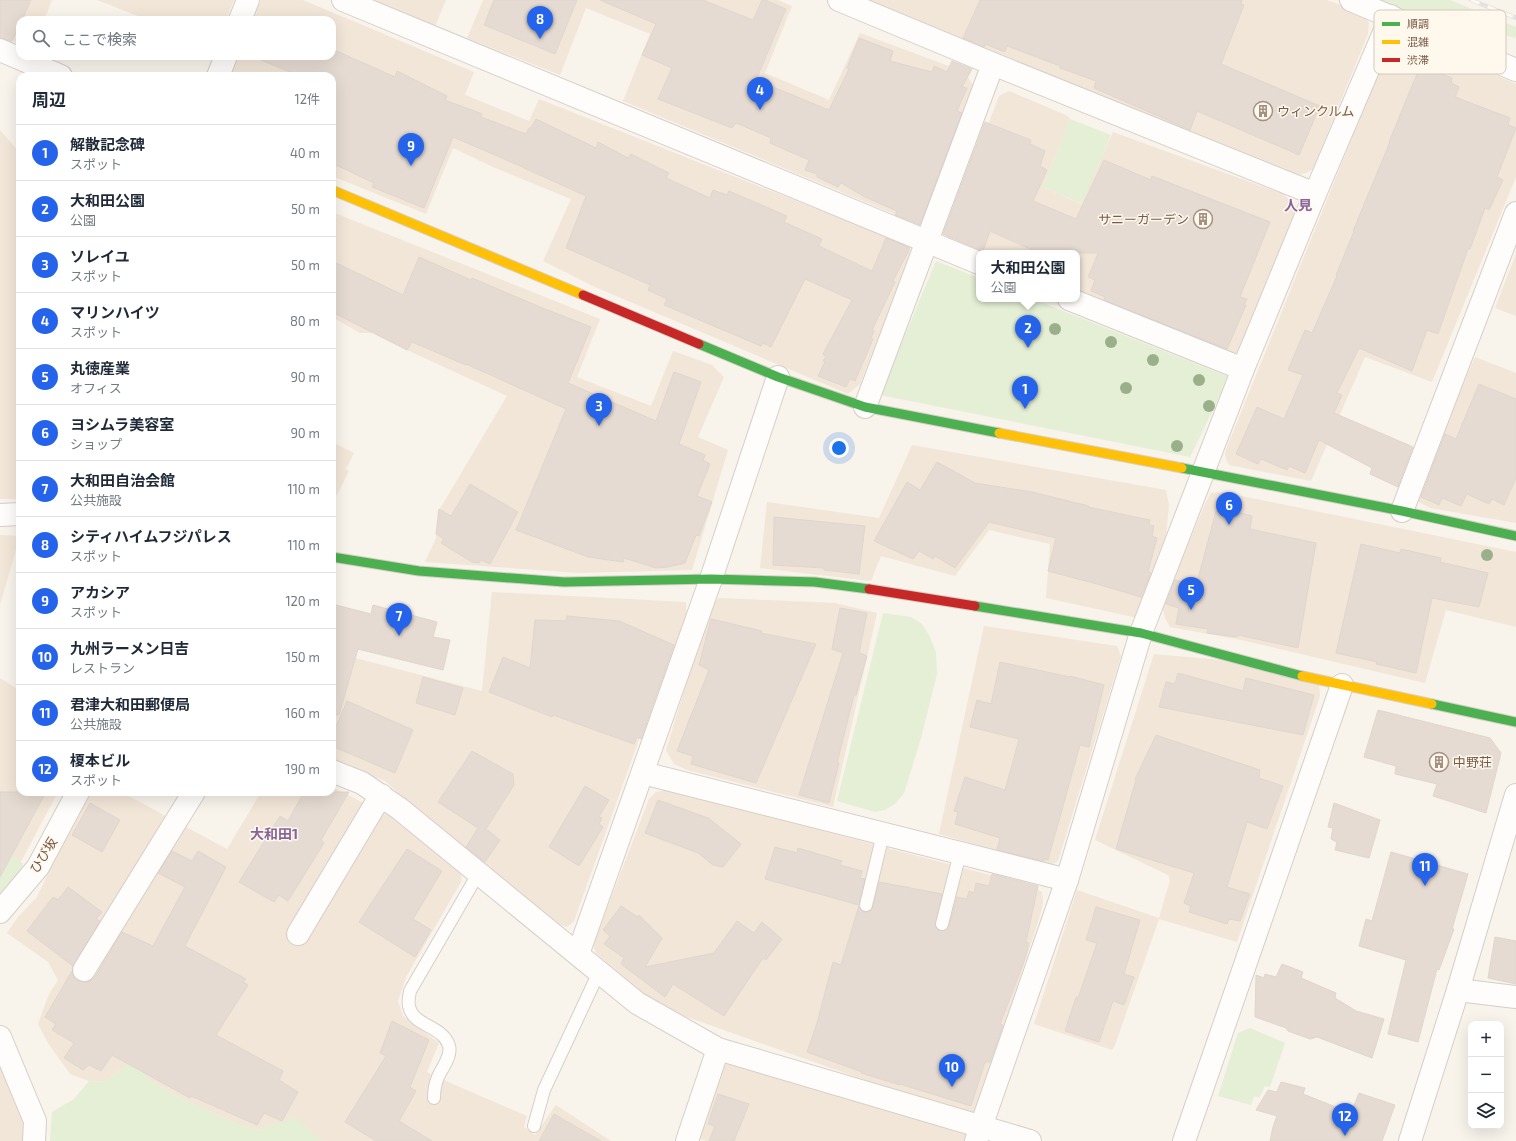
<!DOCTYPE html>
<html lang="ja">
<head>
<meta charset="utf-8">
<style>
	:root { --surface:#fff; --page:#f2f2f3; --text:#1f2937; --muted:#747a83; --line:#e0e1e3; --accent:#2563eb }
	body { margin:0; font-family:"Exo 2","Noto Sans JP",sans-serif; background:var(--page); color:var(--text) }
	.controls { position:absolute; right:12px; bottom:12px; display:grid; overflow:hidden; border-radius:8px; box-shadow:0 4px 16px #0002 }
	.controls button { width:36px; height:36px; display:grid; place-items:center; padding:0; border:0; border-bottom:1px solid var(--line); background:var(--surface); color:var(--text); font:20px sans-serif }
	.you { position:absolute; left:839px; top:448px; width:14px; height:14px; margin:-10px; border:3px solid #fff; border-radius:50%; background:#1a73e8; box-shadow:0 0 0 6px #1a73e833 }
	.badge { display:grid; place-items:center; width:26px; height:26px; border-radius:50%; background:var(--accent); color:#fff; font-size:13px; font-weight:700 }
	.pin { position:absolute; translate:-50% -33px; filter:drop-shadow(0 1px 2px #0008) }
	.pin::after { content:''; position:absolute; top:21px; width:14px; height:12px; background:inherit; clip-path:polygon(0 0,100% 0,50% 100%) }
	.popup { position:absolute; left:976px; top:250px; width:104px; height:52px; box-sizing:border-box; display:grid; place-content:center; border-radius:8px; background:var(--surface); filter:drop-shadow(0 1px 3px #0005); font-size:13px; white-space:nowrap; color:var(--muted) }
	.popup b { font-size:15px; color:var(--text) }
	.popup::after { content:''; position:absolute; left:50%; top:100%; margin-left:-8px; border:8px solid transparent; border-top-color:var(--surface) }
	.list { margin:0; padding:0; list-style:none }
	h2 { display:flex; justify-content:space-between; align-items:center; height:52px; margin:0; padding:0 16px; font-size:17px }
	h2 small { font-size:13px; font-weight:400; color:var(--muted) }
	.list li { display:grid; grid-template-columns:26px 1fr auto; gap:12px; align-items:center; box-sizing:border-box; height:56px; padding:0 16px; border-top:1px solid var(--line) }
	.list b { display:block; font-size:15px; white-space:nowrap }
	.list p { margin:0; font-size:13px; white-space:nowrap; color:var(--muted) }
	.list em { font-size:13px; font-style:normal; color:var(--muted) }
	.icon { flex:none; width:22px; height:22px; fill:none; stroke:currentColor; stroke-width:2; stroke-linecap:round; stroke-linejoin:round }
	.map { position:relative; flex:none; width:1516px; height:1141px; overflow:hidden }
	.search { position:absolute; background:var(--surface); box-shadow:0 4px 16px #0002; left:16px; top:16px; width:320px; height:44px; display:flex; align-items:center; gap:10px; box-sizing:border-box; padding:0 14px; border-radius:12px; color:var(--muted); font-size:15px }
	.panel { position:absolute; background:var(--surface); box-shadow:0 4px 16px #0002; left:16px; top:72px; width:320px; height:724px; border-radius:12px }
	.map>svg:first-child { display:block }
	.residential { fill:#f2e6d8 }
	.green { fill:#e4efd5 }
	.building { fill:#e5dbd2; stroke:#e1d6cd }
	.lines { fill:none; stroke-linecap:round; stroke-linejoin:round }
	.lane-casing { stroke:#d6cfc8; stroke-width:14 }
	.street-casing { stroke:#d6cfc8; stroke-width:24 }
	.fast-casing { stroke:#d7cfc7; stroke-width:11 }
	.slow-casing { stroke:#d7cfc7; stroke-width:11 }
	.jam-casing { stroke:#d7cfc7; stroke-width:11 }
	.lane { stroke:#fefdfc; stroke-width:12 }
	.street { stroke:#fefdfc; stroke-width:22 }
	.fast { stroke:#4caf50; stroke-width:9 }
	.slow { stroke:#ffc107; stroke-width:9 }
	.jam { stroke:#c62828; stroke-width:9 }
	.rail-casing { stroke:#e5e2e5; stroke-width:4.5 }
	.rail { stroke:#fff8ed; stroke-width:3; stroke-dasharray:9; stroke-linecap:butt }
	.tree { fill:#9ab08b }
	.labels { text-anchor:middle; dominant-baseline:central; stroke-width:3; stroke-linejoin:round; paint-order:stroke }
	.poi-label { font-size:13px; fill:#785a48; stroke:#fff8ed; text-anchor:start }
	.street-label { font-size:13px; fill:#785a48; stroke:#fff8ed }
	.neighbourhood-label { font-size:14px; font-weight:bold; fill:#89649c; stroke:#fff8ed }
	.key { fill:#fff8ed; stroke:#d6c9bc; stroke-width:1 }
	.key-label { font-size:11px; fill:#785a48 }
</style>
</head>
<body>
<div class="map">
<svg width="1516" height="1141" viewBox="0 0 1516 1141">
	<rect width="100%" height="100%" fill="#f8f3eb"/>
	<g class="residential">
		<path d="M0,0H52L44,20H20V44L0,36Z"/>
		<path d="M97,0H234L226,20H148Z"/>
		<path d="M261,0H303L474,72L465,95L529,121L539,99L905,244L910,250L909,259L860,384L848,394L595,287L543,261L571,199L493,167L453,148L426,214L332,176V76H230L238,56H332V20H253Z"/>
		<path d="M377,0H446L435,26L376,2Z"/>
		<path d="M483,0H778L792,6L765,73L829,100L860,33L965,72L973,85L925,216L914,219L899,216L623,101L650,34L586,8L560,75L467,38Z"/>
		<path d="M855,0H1327L1363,14L1369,23L1368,34L1313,169L1306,173L1294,176Z"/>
		<path d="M1403,36H1409L1516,84V177L1432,382L1365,357L1311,481L1229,465L1226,459L1225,452L1390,44Z"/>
		<path d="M1009,91L1068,116L1070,119L1043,187L1081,204L1113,132L1283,194L1297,207L1240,350L1229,358L1077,297V253H979L955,248L946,236L999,96Z"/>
		<path d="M0,130L20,153V499H0Z"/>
		<path d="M332,212L600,319L577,377L651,406L673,351L712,365L724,377L698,437L728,450L692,570L578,573L425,562L436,538L438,512L507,396L407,350L376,333H360L332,317Z"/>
		<path d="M1516,254V316L1495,308Z"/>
		<path d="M1475,357L1516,373V523L1430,508L1417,501L1445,425Z"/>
		<path d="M332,442L354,453L346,469L349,471L337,495L332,493Z"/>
		<path d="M912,445L1166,490L1169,505L1166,536L1138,618L1046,598L1050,544L989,530L955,576L881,556L871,581L760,568L767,502L879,518Z"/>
		<path d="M1222,492L1516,552V627L1446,610L1425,683L1241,640L1170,627L1165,618L1162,605L1206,502L1211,493Z"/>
		<path d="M0,535L20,536L0,605Z"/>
		<path d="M492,592L686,602V622L662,687L656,692L574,921L567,927L558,924L416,809L385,781L332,761V652L482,691Z"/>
		<path d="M719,598L835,603L877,613L833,807L687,770L674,764L666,750L710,606Z"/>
		<path d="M984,626L1117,646L1121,656L1058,861L1049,866L939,834Z"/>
		<path d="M1154,654L1230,661L1319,684L1320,696L1237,942L1159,919L1115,1045L1112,1050L1034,1024L1077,890L1159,918L1170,880L1168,875L1095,840Z"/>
		<path d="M0,678L20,691V792H58L17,869L0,863Z"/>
		<path d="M332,787L389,816L462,872L461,882L406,977L398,1001L403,1016L439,1043L427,1072L446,1081L527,1116L524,1127L535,1135L556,1105L611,1141H321L296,1118L259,1130L242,1126L180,1098L147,1078L133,1061L104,1082L89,1081L70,1074L48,1043L38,1024L48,996L58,980L48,962L7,933L18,917L37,897L51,867L89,792H121L227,849L261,792H332Z"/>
		<path d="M668,790L1031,886L1042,892L1043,904L1038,922L980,1101L973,1113L876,1084L659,1007L596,953L593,945L649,799L656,792Z"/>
		<path d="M731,1062L987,1141H706L697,1138L723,1066Z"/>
		<path d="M0,1064L13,1100L27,1121L26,1141H0Z"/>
	</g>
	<g class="green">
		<path d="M1380,0H1450L1516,27V35L1515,38L1483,28L1477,39Z"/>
		<path d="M1070,119L1111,135L1082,204L1043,187Z"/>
		<path d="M936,261L979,278V299H1033L1229,377L1190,457L880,395Z"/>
		<path d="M883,613L911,617L922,624L929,635L936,652L937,674L921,738L904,793L896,803L885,810L875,812L837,801Z"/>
		<path d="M0,841L23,864L20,876L0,900Z"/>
		<path d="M1250,1028L1285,1043L1270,1087L1265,1086L1259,1098L1254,1096L1251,1105L1218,1096L1238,1033Z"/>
		<path d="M133,1061L147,1078L180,1098L242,1126L259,1130L296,1117L321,1141H50L52,1112L74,1099L89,1081L104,1082Z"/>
	</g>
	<g class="building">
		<path d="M0,0H31L22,20H20V24L12,41L0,38Z"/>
		<path d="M494,0H577L555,54L484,25Z"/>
		<path d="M600,0H703L753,20L762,0H765L786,9L756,80L829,110L849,69L847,68L859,38L893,51L890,61L932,72L934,66L947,72L952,61L972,69L962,87L967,88L957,111L962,113L920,225L895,215L897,211L865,197L841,183L838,187L817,177V174L805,170L809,160L770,143L771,138L736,123L732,128L658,99L672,68L642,55L656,24Z"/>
		<path d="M980,0H1242L1241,4L1244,5L1221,64L1320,106L1299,155L1197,111L1190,130L1094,88L1096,81L1060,68V66L1007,46L1005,52L985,44L984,47L963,38Z"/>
		<path d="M332,49L395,77L397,71L447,96L445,100L482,114L481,117L526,134L529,128H531L536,119L596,148L598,142L628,158L631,154L669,173L666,178L710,198L713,190L727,195L729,191L787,216L784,222L822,239L819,246L872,271L886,238L910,248L893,281L895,282L872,330L874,331L871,338L873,339L855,381L850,379L846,387L818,376L825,362L823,361L826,356L823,354L852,300L805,279L771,347L763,343L761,346L664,305L667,299L648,290L650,285L566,248L586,196L502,158L453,137L424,208L372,187L374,183L332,163V76H299L254,57L255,56H332Z"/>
		<path d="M1427,68L1452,78L1451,83L1459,87L1455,97L1510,118L1508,125L1516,128L1497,177L1503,180L1489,210L1485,208L1470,249H1468L1438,334L1427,330L1412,371L1359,348L1337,393L1342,395L1334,413L1413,447L1398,487L1370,474L1372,468L1319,440L1305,473L1289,466L1287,470L1261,459L1258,464L1236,454L1257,407L1284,419L1303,375L1288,370L1305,330L1312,333L1337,276L1336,275L1354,231H1353L1390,142H1389L1419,69L1424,72Z"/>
		<path d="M985,122L1031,140L1030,144L1045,151L1040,166L1047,170L1033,201L1076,219L1104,160L1151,180L1152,176L1270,222L1240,297L1247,299L1244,305H1246L1227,349L1104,300L1105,297L1091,291L1095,280L1088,277L1098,253H1039L990,231L983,251L943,234Z"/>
		<path d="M419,257L471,280L472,278L540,307L591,327L568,383L656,421L674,372L701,382L679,444L705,455L703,460L710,464L697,496L712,502L699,536L696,535L685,563L668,567L656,568L624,558L623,562L588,557L516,530L566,409L466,364V365L412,342L407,350L332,312V261L403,295Z"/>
		<path d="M1479,384L1516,399V478L1504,505L1492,499L1489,504L1467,494L1461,506L1442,498L1439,505L1421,497L1445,434L1456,439Z"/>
		<path d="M937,462L975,483L1032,492L1089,506L1088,507L1150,520L1149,525L1154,526L1152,536L1157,538L1148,572L1151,573L1141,597L1097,584L1048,571L1056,538L989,522L955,568L935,556L933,559L919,551L913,559L874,541L907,482L920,490Z"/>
		<path d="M470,484L518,512L490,564L481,560L479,563L472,562L441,543L444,539L436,534L439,509L451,516Z"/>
		<path d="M1223,508L1252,516L1250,529L1316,543L1298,648L1238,635L1237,637L1207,633L1208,629L1176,624L1179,608L1166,604L1175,580L1196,586L1216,511L1222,513Z"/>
		<path d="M774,517L865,526L859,574L824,570V568L773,565Z"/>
		<path d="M1361,544L1400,553L1401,549L1441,558L1440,562L1488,573L1479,607L1432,598L1416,673L1376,664L1377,662L1336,653Z"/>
		<path d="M332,604L371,614L373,605L437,622L433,637L450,640L443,670L358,649L339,715L332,714Z"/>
		<path d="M840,608L867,613L859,653L867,656L856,695H854L837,763H839L829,803L799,795L843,653L832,649Z"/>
		<path d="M567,616L619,621L674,645L641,739L637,737L634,744L553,715L552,717L489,692L503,657L530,668L535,620L566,621Z"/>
		<path d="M711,619L762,631L761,633L816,644L756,783L691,764L693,756L677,751L709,670L699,665Z"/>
		<path d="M1000,662L1070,677V676L1104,685L1089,747L1080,745L1048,860L1044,859V861L997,850L1000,838L955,824L958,812L954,811L965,777L1005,790L1019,739L970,727L977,700L991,704Z"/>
		<path d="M1178,673L1243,691L1246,678L1314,695L1303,735L1159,707L1166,682L1175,684Z"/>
		<path d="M423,677L463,688L455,715L416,703Z"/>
		<path d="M347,701L413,730L395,773L332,746V736Z"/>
		<path d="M1378,710L1490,738L1501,753L1486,813L1433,796L1437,784L1395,774L1396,766L1364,757Z"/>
		<path d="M1156,735L1260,770L1259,778L1283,786L1267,829L1247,822L1227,887L1250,894L1240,921L1229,919L1227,924L1189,912L1191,906L1184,903L1194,873L1116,849L1136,780L1135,779Z"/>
		<path d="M472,751L513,774L514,785L486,829L500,840L485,862L466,847L478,828L438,802Z"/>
		<path d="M585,786L609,800L599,817L602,818L599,824L603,827L579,866L549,847Z"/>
		<path d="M0,792H46L0,877Z"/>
		<path d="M304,792H349L321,840L324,843L288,901L279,895L274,902L239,882L280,816L288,821Z"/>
		<path d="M658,800L708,818L741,844L723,867L713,865L698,853L645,833Z"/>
		<path d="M90,803L120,820L102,852L72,835Z"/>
		<path d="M1334,803L1380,820L1369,858L1335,850L1337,842L1331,839L1333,828L1328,827Z"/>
		<path d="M775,847L797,853L798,848L842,861L840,865L862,871L860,878L865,879L859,905L765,879Z"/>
		<path d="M407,849L442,871L413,919L431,930L415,957L359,922Z"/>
		<path d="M172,851L192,861L198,851L226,867L185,946L246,979L243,982L248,985L216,1035L283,1071L279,1080L298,1092L282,1121L264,1113L257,1125L191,1096L190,1098L112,1055L101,1071L89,1065L83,1070L64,1058L74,1043L52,1030L56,1024L45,1017L72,971L73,976L78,981L84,982L90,981L95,977L122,932L153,946L185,887L158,873Z"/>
		<path d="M1391,852L1468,874L1452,929H1454L1439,970L1437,969L1418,1042L1388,1034L1406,960L1359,946L1366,919L1372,921Z"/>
		<path d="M992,874L1038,886L1026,942L1029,943L1025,959L1000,1024L1003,1025L990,1062H985L971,1106L900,1084V1085L861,1073L862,1072L807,1052L817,1023L833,962L841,965L859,906L861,910L864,912H868L872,910L879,882L942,894L935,926L937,930L944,931L949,926L957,897L967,899L969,891L974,893L976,883L989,886Z"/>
		<path d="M68,887L102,912L96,919L100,921L73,966L27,931L53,897L58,900Z"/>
		<path d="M621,906L638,917L639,915L662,938L645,967L714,953L737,921L754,933L762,922L782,939L766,960L763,958L724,1016L673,984L665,997L621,964L624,958L604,944L610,936L603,930Z"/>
		<path d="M1096,907L1140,920L1124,974L1134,977L1124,1005L1113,1001L1099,1042L1065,1031L1076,997L1078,998L1097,943L1086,940Z"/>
		<path d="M1495,937L1516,941V984L1488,978Z"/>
		<path d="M1282,964L1303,972L1301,978L1336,993L1335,998L1356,1011L1384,1019L1372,1058L1317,1037L1310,1039L1288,1031L1286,1028L1255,1017L1256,975L1264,978L1265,974L1276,977Z"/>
		<path d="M392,1021L429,1040L410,1087L416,1091L399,1121L432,1141H376L345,1122L386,1056L380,1053Z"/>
		<path d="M1281,1082L1305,1088L1303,1094L1351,1113L1359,1093L1395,1105L1382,1141H1270L1273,1127L1277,1116L1256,1110L1268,1090L1277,1092Z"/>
		<path d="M718,1094L749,1104L734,1141H709L715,1126L708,1124Z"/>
		<path d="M554,1114L601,1141H539Z"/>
	</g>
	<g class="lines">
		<g class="lane-casing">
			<g id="lane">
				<path d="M866,905L883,834"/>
				<path d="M942,924L960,853"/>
				<path d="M434,1098C434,1091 435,1084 438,1077C442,1068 452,1056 449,1046C443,1025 413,1027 409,1006C408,1002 409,996 410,991L478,874"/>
				<path d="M534,1126L544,1090L599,972"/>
			</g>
		</g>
		<g class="street-casing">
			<g id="street">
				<path d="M343,0L979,263"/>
				<path d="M839,0L993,64L1315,194"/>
				<path d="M1351,0L1516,70"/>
				<path d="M240,20L248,0"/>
				<path d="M0,50L61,76"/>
				<path d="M218,76L226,56"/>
				<path d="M1069,299L1243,369"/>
				<path d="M865,407L993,64"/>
				<path d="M1402,511L1516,213"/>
				<path d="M0,515L20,514"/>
				<path d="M332,771L362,783L400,809L637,1003L718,1049L1030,1141"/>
				<path d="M643,773L1067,880"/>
				<path d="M0,912L38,867L78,792"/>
				<path d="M298,934L381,795"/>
				<path d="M578,954L711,579L778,377"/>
				<path d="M84,970L194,792"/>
				<path d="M1458,990L1516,997"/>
				<path d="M0,1037L35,1121L34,1141"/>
				<path d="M687,1141L718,1049"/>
				<path d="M976,1141L1067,880L1141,633L1243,369L1315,194L1391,16"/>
				<path d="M1184,1141L1342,685"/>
				<path d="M1410,1141L1458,990L1516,795"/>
			</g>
		</g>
		<g class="fast-casing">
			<g id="fast">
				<path d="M699,344L778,377L865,407L999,433"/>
				<path d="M1182,468L1402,511L1516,536"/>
				<path d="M332,557L419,571L564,582L711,579L815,582L869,589"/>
				<path d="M975,606L1141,633L1302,676"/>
				<path d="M1432,704L1516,722"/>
			</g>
		</g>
		<g class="slow-casing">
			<g id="slow">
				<path d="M332,190L583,295"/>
				<path d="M999,433L1182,468"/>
				<path d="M1302,676L1432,704"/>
			</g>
		</g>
		<g class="jam-casing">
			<g id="jam">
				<path d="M583,295L699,344"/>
				<path d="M869,589L975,606"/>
			</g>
		</g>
		<use href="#lane" class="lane"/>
		<use href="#street" class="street"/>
		<use href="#fast" class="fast"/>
		<use href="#slow" class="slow"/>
		<use href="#jam" class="jam"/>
		<g class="rail-casing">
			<path id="rail" d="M1471,0L1516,18"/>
		</g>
		<use href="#rail" class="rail"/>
	</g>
	<g class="tree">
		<circle cx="1055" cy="329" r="6"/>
		<circle cx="1111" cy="342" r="6"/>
		<circle cx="1153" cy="360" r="6"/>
		<circle cx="1199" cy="380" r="6"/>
		<circle cx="1126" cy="388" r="6"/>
		<circle cx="1209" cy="406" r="6"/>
		<circle cx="1177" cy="446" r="6"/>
		<circle cx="1487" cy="555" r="6"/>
	</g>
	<defs>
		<g id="building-ring" transform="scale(1)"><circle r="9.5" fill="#fff8ed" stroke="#a59081" stroke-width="1.5"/><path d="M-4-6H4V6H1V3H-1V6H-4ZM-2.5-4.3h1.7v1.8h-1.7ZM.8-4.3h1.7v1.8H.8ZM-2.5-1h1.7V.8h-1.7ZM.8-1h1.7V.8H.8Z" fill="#a59081"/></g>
	</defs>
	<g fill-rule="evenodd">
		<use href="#building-ring" x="1263" y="111"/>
		<use href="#building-ring" x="1203" y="219"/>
		<use href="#building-ring" x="1439" y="762"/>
	</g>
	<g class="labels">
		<g class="poi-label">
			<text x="1277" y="111">ウィンクルム</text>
			<text x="1189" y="219" text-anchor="end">サニーガーデン</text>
			<text x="1453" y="762">中野荘</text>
		</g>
		<g class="street-label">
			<text transform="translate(43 855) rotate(-58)">ひび坂</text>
		</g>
		<g class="neighbourhood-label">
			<text x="1298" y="204">人見</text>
			<text x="274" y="833">大和田1</text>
		</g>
	</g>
	<rect x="1374" y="10" width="132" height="64" rx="6" class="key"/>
	<rect x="1382" y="22" width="18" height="4" fill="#4caf50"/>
	<rect x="1382" y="40" width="18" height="4" fill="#ffc107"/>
	<rect x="1382" y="58" width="18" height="4" fill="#c62828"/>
	<g class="key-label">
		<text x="1407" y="28">順調</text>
		<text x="1407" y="46">混雑</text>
		<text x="1407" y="64">渋滞</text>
	</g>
</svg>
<div class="controls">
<button>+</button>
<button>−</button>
<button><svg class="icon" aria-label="layers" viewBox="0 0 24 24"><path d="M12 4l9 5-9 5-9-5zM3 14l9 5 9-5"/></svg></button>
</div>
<div class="you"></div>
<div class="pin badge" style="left:1025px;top:409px">1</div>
<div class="pin badge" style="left:1028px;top:348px">2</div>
<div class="popup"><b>大和田公園</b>公園</div>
<div class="pin badge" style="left:599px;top:426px">3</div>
<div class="pin badge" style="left:760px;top:110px">4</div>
<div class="pin badge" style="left:1191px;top:610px">5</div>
<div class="pin badge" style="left:1229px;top:525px">6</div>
<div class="pin badge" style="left:399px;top:636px">7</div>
<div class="pin badge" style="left:540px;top:39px">8</div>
<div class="pin badge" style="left:411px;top:166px">9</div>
<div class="pin badge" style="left:952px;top:1087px">10</div>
<div class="pin badge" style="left:1425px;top:886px">11</div>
<div class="pin badge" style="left:1345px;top:1136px">12</div>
<div class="search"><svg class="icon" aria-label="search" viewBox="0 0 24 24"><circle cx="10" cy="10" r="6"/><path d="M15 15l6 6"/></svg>ここで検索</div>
<section class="panel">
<h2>周辺<small>12件</small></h2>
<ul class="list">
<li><span class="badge">1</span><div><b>解散記念碑</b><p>スポット</p></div><em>40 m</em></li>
<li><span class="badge">2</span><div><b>大和田公園</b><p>公園</p></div><em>50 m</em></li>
<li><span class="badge">3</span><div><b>ソレイユ</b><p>スポット</p></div><em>50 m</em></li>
<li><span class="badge">4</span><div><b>マリンハイツ</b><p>スポット</p></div><em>80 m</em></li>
<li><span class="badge">5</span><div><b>丸徳産業</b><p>オフィス</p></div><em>90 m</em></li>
<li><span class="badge">6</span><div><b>ヨシムラ美容室</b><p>ショップ</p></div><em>90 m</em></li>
<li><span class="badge">7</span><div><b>大和田自治会館</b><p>公共施設</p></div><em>110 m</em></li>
<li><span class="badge">8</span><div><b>シティハイムフジパレス</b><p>スポット</p></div><em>110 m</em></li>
<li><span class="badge">9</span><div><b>アカシア</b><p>スポット</p></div><em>120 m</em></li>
<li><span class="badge">10</span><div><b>九州ラーメン日吉</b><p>レストラン</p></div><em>150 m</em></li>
<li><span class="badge">11</span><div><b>君津大和田郵便局</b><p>公共施設</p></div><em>160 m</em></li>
<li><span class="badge">12</span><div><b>榎本ビル</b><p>スポット</p></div><em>190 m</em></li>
</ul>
</section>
</div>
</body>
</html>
